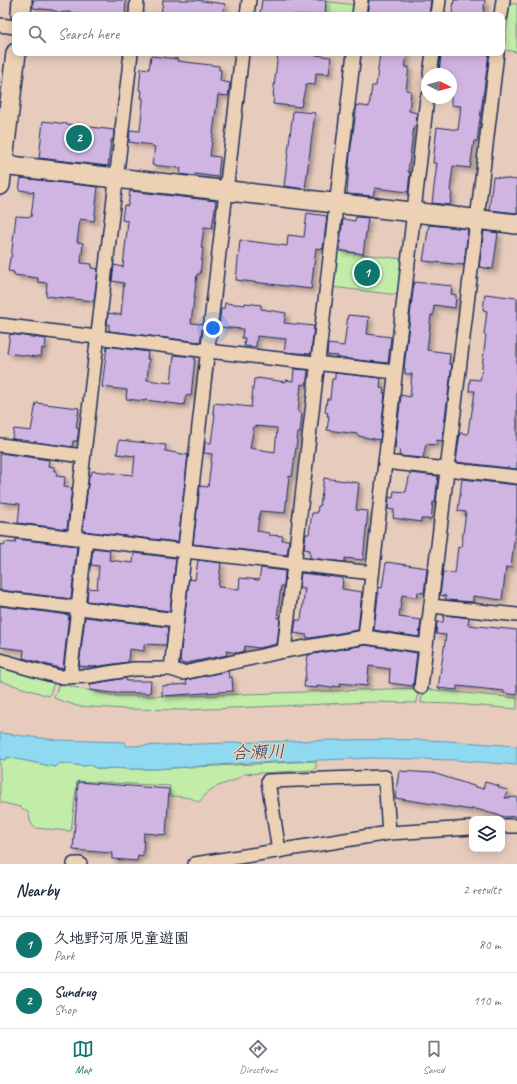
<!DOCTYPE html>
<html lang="en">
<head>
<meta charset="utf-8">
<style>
	:root { --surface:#fff; --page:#f6f6f7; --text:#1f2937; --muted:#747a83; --line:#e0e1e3; --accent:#0f766e }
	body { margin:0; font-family:Caveat,"Klee One",sans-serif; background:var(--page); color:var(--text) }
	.controls { position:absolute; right:12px; bottom:12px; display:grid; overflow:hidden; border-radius:8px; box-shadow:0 2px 10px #0003 }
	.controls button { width:36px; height:36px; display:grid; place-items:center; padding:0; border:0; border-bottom:1px solid var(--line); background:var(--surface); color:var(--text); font:20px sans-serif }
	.compass { position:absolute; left:421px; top:68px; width:36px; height:36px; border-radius:50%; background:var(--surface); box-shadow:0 2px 10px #0003; rotate:96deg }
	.you { position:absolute; left:213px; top:328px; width:14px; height:14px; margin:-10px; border:3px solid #fff; border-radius:50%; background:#1a73e8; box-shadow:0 0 0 6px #1a73e833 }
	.badge { display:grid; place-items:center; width:26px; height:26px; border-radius:50%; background:var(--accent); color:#fff; font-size:13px; font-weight:700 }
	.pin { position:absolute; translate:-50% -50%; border:2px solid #fff; box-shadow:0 1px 4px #0006 }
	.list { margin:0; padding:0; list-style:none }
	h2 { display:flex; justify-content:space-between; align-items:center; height:52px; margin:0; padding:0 16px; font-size:17px }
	h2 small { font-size:13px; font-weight:400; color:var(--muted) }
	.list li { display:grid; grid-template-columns:26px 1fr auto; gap:12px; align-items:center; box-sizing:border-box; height:56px; padding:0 16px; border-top:1px solid var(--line) }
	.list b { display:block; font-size:15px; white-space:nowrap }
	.list p { margin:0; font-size:13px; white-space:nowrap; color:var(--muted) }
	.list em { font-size:13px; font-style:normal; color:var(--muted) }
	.icon { flex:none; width:22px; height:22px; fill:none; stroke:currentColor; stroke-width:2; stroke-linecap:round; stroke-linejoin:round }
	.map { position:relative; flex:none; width:517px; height:864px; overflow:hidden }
	.search { position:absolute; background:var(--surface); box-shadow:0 2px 10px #0003; left:12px; right:12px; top:12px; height:44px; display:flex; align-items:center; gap:10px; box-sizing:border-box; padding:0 14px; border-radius:8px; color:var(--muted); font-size:15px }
	.sheet { height:164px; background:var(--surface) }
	nav { display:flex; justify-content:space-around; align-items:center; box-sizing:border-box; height:56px; border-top:1px solid var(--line); background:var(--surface); font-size:11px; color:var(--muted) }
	nav a { display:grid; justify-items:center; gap:2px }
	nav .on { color:var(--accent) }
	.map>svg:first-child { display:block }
	.green { fill:#c2eda9; stroke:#6e8e84 }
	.water { fill:#8fdaf0; stroke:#6196b6 }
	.building { fill:#d0b4e1; stroke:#1b2f5e; fill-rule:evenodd; filter:url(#shadow) }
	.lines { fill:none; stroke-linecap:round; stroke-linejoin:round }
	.street-casing { stroke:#1b2f5e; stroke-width:16 }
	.secondary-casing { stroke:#1b2f5e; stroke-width:22 }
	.street { stroke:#edd1b4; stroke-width:13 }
	.secondary { stroke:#edd1b4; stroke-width:19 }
	.labels { text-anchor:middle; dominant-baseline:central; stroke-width:3; stroke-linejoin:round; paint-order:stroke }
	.water-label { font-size:18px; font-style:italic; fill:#27406d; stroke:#edd1b4 }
</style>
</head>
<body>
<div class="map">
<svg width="517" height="864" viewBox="0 0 517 864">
	<defs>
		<filter id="shadow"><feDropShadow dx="3.5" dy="3.5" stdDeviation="2" flood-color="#0004"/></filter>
	</defs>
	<rect width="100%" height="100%" fill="#e7cbbd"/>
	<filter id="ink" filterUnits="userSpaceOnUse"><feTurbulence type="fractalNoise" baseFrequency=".025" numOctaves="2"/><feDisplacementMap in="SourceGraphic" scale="8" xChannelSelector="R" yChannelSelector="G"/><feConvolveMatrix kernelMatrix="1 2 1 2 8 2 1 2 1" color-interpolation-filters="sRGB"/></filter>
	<g filter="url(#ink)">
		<g class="green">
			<path d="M314,0L355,5L354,15H305Z"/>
			<path d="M510,4H517V52L504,50Z"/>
			<path d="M337,251L402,259L398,295L332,287Z"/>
			<path d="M0,665L54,683L49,696L0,681Z"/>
			<path d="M59,684L114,696H190L418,688L417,703L373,702L184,710L125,709L77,706L54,698Z"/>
			<path d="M423,689L517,698V709L455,704L421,703Z"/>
			<path d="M7,757L56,767L59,763L85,766L89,765L99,769H105L110,768L128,769H154L316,761V768L313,770L243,774C233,784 219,783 209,791C204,794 203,800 198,802C190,796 180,797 170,796V786L77,781L71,831L35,828L31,823L28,812L20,807L0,802V759L5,760Z"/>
		</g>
		<path class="water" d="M0,733L57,740L125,742L126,746C226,744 326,738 426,740C457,741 487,744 517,746V765L454,760L373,758L248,763L154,769H128L110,768L105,769H99L89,765L85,766L60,763L56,767L7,757L5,760L0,759Z"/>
		<g class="building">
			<path d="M33,0H126L125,15H86L69,12L60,13L52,10L33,8Z"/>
			<path d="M163,0H196L225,4L223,15H161Z"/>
			<path d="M262,0H326L325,15H260Z"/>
			<path d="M369,0H431L429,15H367Z"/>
			<path d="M454,0H485L483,15H452Z"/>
			<path d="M278,53H300L331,57L329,74L316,73L315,85L306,84L301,107L273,104L274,95H273Z"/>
			<path d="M380,53H407L405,67H409L406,90L411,91L409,111L417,113L416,126H414L408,172H410L408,192L375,188L373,196L347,194L350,154L357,105L369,107L372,86H376Z"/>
			<path d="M451,53H489L477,141H474L470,168L453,166L450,191L452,192L450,205L432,203L437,163H433L437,127L458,130L461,106L451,105V74H440L441,71H439L441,56L450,57Z"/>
			<path d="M151,56L178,59L177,61L219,66V70H221L220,81L230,83L228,96L218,95L210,156L220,157L218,177L195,174V176L180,174L181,168L152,165L155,147L152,146V145L129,142L130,130L140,131L143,101V98H141L142,91L139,90L141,68L149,69Z"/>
			<path d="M293,111L315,113L305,189L284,186Z"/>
			<path d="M43,121L114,130L113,140H111L108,166L39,158Z"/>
			<path d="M493,177L517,180V213L489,210Z"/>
			<path d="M21,178L98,187L94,221L80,219L77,242L83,243L81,263L92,264L91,268L98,269L94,301L46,296L47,283L38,282V278L14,275V272L8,271L10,258H11L16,216L31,217L34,192L19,190Z"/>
			<path d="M130,191L216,201L212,228L204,227L201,248H203L200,274H197L191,323L203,324L200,342L109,331V324H107L108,313L121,315L124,283L112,281L114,265L123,267L128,221L122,220L124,205L128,206Z"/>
			<path d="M307,213L327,216L323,249L316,248L311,289L236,280L240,240L287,246L288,235L304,237Z"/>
			<path d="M356,217L368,218L363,254L339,250L343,219L355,221Z"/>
			<path d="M429,225L468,229L464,265L423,261Z"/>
			<path d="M484,231L498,233L493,269L479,267Z"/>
			<path d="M414,282L452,286L451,294L456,295L455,308L434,305L433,316L431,315L427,350L450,353L449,364H452L442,441L437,440V445L426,444L423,458L399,456L400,449L395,448L401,395L410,397L412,374H405V368H404Z"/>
			<path d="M485,294L517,298V469L456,462L460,433L468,434L470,418H471L475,391H469L470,379L480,380L481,375L486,335H484L487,311L483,310Z"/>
			<path d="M225,303L245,305V303L261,305V309L286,313L284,323L314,326L311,353L310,354L284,352L286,339L257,336L256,347L244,346L245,338H242L243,329L219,327L221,309H224Z"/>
			<path d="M348,315L369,317L367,334L391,337L388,363L338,358V356L327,355L328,344L344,346Z"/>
			<path d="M10,334L46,339L45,349L42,348L41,357L37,356V357L7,353Z"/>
			<path d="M107,346L148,352L147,359H149L147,380L171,383L174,355L195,357L191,396L186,395L184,405L145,400V401L126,399L127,390L102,387Z"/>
			<path d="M294,369L308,370L306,385L301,384L298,412L302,413L300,433H298L292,477L289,476L285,513L260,511L257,531L269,533V535L283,536L282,540H289L287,555L193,544L200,486L208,487L212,454L204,453L205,442L211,443L215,414L213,413L214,403L251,407L254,379H257V378L286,382V380L293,381ZM254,426L277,428L275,452L250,448Z"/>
			<path d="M335,373L381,378L380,388L384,389L383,393H385L380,440L358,436V434L327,430L329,416H327L328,413L325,412L327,399H330L332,379H335Z"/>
			<path d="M36,403L79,408L76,428L79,429L77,441H73L72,447L12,439L14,429L31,431Z"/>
			<path d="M119,440L166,445L165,451L188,455L178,542L83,531L89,475H91L92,471L133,475L135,456L117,454Z"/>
			<path d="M0,453L49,460L48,466L54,467V471H57L56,476L65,477L64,487L72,488L67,529L18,523L20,504L0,502Z"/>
			<path d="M410,473L438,476L435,503L433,502L431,519H421V522L393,518L394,510L388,509L389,497L393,498L394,491L406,492Z"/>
			<path d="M324,478L359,483L356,510L368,511L363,560L345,558V562L310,558V550L304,549L306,534H309L312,513H317L318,506H320Z"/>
			<path d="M462,479L517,485V516L511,568L506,567L502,600L473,596V602L446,600V596L440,595L443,572L455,573L458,547L461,548L466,512L458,511Z"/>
			<path d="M16,539L77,546L71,599L0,590V544L4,545L5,542L15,543Z"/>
			<path d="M93,548L110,550L109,560L133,563L134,553L176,558L170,611L87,601L88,588L97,589L99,566L91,565Z"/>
			<path d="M198,560L221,563L218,587L239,589L240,578L259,580L261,568L285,571L284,586H281L277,618H280L277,644L259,648L245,646L244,651L238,653L226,651L227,655L182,664L180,659L189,579L195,580Z"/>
			<path d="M386,562L427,568L424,593L418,592L417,597L402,595L399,617L421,620L419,637L374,630L379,587L382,588Z"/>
			<path d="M301,573L343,578L342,589L362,592L358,630L310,638L306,637L307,635L294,633L296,620H301L305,589L299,588Z"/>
			<path d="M0,606L69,615L63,669L23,658L24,650L0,647Z"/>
			<path d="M444,615L469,618L468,625L517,630V695L504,693V691L457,686V690L438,688L446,635L436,634L437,622H443Z"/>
			<path d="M85,617L168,627L166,645L144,644V651L129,649L128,662L93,667L79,666Z"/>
			<path d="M365,645L417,653L413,686L389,683L390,669L369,666L367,686L340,683V687L333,686L332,688L317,686V688L304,687L308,655Z"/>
			<path d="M228,671L229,678L232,677L233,691L162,696V686L187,684L186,680Z"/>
			<path d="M126,678V681H151L150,693H113L90,690L91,684Z"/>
			<path d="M399,771L433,773L483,789L485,782L499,786V788L508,790L505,798L517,797V816L505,817L472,808V810L395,798Z"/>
			<path d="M78,782L169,789L166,835L144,833L143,856L138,855L137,861L112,859V853L73,850Z"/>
		</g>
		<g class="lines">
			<g class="street-casing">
				<g id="street">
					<path d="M136,15L137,0"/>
					<path d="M247,15L249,0"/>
					<path d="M359,15L361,0"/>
					<path d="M437,15L439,0"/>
					<path d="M501,15L503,0"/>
					<path d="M0,25L15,27"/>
					<path d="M430,74L433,53"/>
					<path d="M0,325L208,351L395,372"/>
					<path d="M0,445L83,456"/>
					<path d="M385,462L517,477"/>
					<path d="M0,529L372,573"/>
					<path d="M74,538L131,53"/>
					<path d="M0,598L176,620"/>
					<path d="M431,606L517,615"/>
					<path d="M365,637L427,98"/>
					<path d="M284,651L354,53"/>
					<path d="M0,660L59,677L90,676L134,669H171L183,673L284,651L365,637L426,646L497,53"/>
					<path d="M171,669L242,53"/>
					<path d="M70,677L86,539"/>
					<path d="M421,687L426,646"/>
					<path d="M502,826H517"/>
					<path d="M279,851L268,781L385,777L389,833"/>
					<path d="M74,864H80"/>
					<path d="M195,864L389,833L472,828"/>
				</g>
			</g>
			<g class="secondary-casing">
				<g id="secondary">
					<path d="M21,15L22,0"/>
					<path d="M2,165L517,224"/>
					<path d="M0,185L16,53"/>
				</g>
			</g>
			<use href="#street" class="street"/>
			<use href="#secondary" class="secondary"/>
		</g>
	</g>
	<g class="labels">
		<g class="water-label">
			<text transform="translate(258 752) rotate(-2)">合瀬川</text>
		</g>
	</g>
</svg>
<div class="controls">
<button><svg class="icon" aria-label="layers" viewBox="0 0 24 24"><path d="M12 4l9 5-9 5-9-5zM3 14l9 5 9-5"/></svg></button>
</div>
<svg class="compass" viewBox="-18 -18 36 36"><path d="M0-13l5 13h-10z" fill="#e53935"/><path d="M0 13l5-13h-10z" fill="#747a83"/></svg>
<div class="you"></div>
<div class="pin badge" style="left:367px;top:273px">1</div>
<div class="pin badge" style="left:79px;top:138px">2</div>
<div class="search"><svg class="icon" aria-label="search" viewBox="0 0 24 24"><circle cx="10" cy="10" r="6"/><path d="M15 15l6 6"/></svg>Search here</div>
</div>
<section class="sheet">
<h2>Nearby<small>2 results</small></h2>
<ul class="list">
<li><span class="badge">1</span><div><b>久地野河原児童遊園</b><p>Park</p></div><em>80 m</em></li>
<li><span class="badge">2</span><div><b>Sundrug</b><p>Shop</p></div><em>110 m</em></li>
</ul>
</section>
<nav>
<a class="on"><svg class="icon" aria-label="map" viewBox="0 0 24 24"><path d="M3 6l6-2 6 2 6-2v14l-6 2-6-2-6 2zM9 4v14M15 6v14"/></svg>Map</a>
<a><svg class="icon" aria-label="directions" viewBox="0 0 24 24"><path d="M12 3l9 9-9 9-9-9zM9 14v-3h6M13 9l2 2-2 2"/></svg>Directions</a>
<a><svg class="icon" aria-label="saved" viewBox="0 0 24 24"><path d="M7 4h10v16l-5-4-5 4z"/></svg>Saved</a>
</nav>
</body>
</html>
